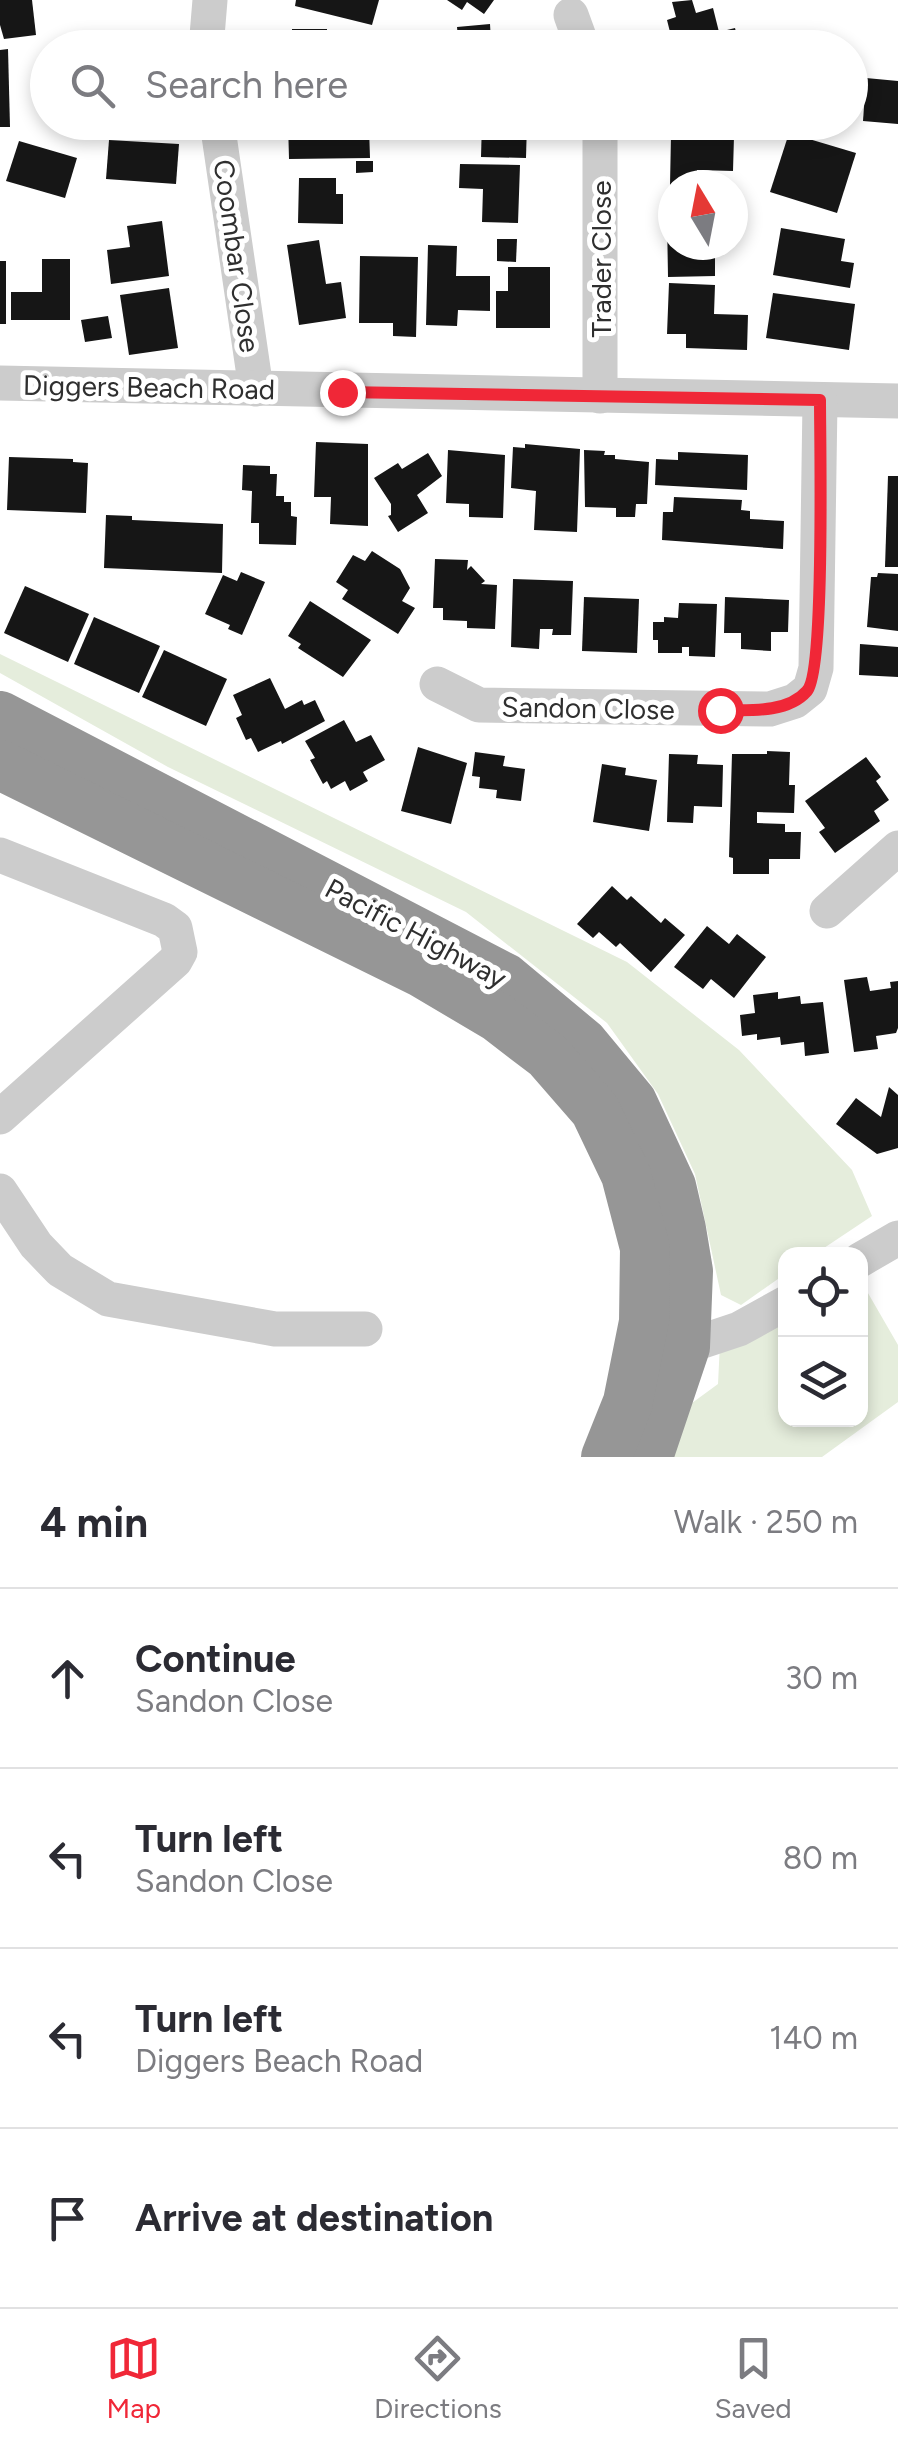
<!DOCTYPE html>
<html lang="en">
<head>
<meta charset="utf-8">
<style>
	:root { --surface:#fff; --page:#f2f2f3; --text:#2b2b33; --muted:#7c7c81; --line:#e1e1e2; --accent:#f02737 }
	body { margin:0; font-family:Figtree,sans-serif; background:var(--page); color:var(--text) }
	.controls { position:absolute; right:30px; bottom:30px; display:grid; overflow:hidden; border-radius:20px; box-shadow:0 5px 15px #0003 }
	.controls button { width:90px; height:90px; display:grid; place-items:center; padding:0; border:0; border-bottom:2px solid var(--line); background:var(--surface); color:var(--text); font:50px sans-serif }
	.compass { position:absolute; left:658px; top:170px; width:90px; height:90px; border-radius:50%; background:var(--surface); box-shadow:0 5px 15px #0003; rotate:350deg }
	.stop { position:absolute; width:30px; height:30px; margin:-22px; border:8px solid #f02737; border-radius:50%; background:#fff }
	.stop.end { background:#f02737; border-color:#fff; box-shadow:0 2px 10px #0008 }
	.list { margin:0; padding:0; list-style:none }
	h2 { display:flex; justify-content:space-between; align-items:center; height:130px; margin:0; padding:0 40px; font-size:42px }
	h2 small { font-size:32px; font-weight:400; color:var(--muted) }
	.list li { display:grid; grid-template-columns:65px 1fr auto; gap:30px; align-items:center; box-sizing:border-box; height:180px; padding:0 40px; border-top:2px solid var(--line) }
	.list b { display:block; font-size:38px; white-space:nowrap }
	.list p { margin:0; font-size:32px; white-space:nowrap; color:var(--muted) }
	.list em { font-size:32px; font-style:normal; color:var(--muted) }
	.icon { flex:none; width:55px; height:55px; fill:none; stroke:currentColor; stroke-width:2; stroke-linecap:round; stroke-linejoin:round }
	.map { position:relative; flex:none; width:898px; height:1457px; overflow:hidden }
	.search { position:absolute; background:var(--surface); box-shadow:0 5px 15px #0003; left:30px; right:30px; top:30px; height:110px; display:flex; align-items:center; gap:25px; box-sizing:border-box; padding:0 35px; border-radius:55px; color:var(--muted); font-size:38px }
	.sheet { height:850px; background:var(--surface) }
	nav { display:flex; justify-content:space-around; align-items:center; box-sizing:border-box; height:140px; border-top:2px solid var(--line); background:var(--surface); font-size:28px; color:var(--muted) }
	nav a { display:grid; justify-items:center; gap:5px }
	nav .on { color:var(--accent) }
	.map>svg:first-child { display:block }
	.green { fill:#e5eddc }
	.building { fill:#161616 }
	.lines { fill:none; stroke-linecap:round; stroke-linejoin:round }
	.minor { stroke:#ccc; stroke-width:35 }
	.highway { stroke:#969696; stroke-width:50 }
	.route { stroke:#f02737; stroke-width:12 }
	.labels { text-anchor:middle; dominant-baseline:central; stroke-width:10; stroke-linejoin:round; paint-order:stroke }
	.street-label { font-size:28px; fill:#2f2f2f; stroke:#fff }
</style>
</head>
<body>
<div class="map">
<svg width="898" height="1457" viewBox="0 0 898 1457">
	<rect width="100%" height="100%" fill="#fff"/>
	<g class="green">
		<path d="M0,654L627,962L739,1050L852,1170L872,1216L815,1254H786L785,1274L741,1305L721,1295L695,1174L658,1094L607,1023L466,912L168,767L0,673Z"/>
		<path d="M861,1281L898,1345V1402L822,1457H671L692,1403L718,1384L720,1343L785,1322L786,1420H860Z"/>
	</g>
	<g class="building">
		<path d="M0,0H32L36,35L4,39L0,25Z"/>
		<path d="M296,0H379L372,25L295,6Z"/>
		<path d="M447,0H494L484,14L467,2L462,10Z"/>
		<path d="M692,0L696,13L713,8L719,32L735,28L740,48H663L673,44L667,20L676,17L672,2Z"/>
		<path d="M490,24L491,41H496V48H459L457,27Z"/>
		<rect x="292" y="29" width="35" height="19"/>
		<path d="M8,49L10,127H0V50Z"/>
		<path d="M866,78L898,81V124L863,121Z"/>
		<path d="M288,122H340V127H369L370,158L289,159Z"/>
		<path d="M482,122H527L526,158L481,157Z"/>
		<path d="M789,133L856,153L837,213L770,192Z"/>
		<path d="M671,135L734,136L733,171L697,170L696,185H670Z"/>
		<path d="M109,140L179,144L176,184L106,179Z"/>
		<path d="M19,141L77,158L65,198L6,181Z"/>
		<path d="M356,161H373V172L356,173Z"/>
		<path d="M460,164L520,165L518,223L482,222L483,189L459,188Z"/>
		<path d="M299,178H336V194H343V224L298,223Z"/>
		<path d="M667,218H673V245H715V276L668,277Z"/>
		<path d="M162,221L169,276L111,284L107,250L130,247L127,226Z"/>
		<path d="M781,228L845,239L841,261L854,263L850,288L773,275Z"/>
		<path d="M497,239H517L516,262L497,261Z"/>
		<path d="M319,240L326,284L341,282L346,318L299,325L287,245Z"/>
		<path d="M428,245L457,246L456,276H490V311L458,310L457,326L426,325Z"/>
		<path d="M360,256L418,257L416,337L393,336V323H359Z"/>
		<path d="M42,259H70V320H11V292H42Z"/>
		<rect x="0" y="261" width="6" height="63"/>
		<path d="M508,267H550V328H496V291H508Z"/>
		<path d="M669,283L715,285L714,314L748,315L747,350L686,348V334H667Z"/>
		<path d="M169,288L178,348L129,355L120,295Z"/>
		<path d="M773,293L855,304L849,350L766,338Z"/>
		<path d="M108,316L112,338L85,342L81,320Z"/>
		<path d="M316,442L368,444V526L330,524L331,497H314Z"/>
		<path d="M525,444L580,449L577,532L534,530L536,491L511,488L513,447L525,448Z"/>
		<path d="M448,450L505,455L503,518L469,517V504L446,503Z"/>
		<path d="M584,450L605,451L604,455H615V459L649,462L647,504H636L635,517H616V508L585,507Z"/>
		<path d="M678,452L748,455L747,490L655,485L656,459L678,460Z"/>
		<path d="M428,453L442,476L417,495L428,513L398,532L388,516L391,515V504L374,478L398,463L402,469Z"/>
		<path d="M9,457L73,459V462L88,463L86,513L7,510Z"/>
		<path d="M243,465L270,466V474H277L276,496H284V502H291V516L297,517L296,545L259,544V523H251L252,491L242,490Z"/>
		<path d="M888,476H898V567H885Z"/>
		<path d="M674,497L742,500L741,510L750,511V519L784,521L783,549L662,540L663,512H673Z"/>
		<path d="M106,515L132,516V520L223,524L222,573L104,568Z"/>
		<path d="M372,551L400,569L410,588L402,601L415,608L398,634L342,599L348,590L336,582L353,555L365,561Z"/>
		<path d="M435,559L468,560L467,570L471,566L485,581L481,584L497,585L495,629L467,628V621L443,620V608H433Z"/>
		<path d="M241,572L265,582L242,635L228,629L230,625L205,614L223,575L237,581Z"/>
		<path d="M878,573L898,574V631L867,627L871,577H877Z"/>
		<path d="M513,579L573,581L571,635H552L553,629H540L539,649L511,647Z"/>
		<path d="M25,586L89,614L68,662L4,633Z"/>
		<path d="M584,597L639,599L637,653L582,651Z"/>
		<path d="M725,597L789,600L788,632H771V651L741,649V633H724Z"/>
		<path d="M310,601L371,640L343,677L298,648L301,644L288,636Z"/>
		<path d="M679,603L717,604L715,657L689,656V647H682V653H658V640H653V622H664V617L678,618Z"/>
		<path d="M94,617L160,646L139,693L74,664Z"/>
		<path d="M860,644L898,647V677L859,675Z"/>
		<path d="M164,650L227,679L206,726L142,697Z"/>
		<path d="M270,678L285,709L302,700L304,705L315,700L325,721L282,744L281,741L258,752L251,738L246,740L236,718L242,715L233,695Z"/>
		<path d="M344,720L356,742L371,735L385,760L363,772L368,781L350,791L345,781L331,789L327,781L323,784L310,760L315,758L305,741Z"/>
		<path d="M418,747L467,763L451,824L401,811Z"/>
		<path d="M767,751L790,752L789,785H795L794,813L757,812V823L785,824V832H801L800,859H769V874H733V858L729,857L732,754H767Z"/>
		<path d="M475,752L505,756L503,766L525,769L521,801L496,798L497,790L479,788L480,777L472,776Z"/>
		<path d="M669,754L698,755L697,764L723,765L722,807L694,806L693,823L667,822Z"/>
		<path d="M866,757L881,777L876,781L889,800L874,811L880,821L835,853L819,832L825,828L805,801Z"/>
		<path d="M602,764L626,768L625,775L657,780L649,831L593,822Z"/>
		<path d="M612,886L627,900L631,896L661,923L665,918L685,935L651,972L620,943L616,947L599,932L593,938L577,924Z"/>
		<path d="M707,926L729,944L737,934L766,957L734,998L711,979L703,989L674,967Z"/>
		<path d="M867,977L870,991L891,988L890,982L898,981V1028L896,1033L876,1036L878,1049L854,1052L844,980Z"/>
		<path d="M778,992V999L800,996L801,1004L823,1002L829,1053L805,1056L804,1042L781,1045L780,1037L757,1040V1034L742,1036L740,1015L755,1013L753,995Z"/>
		<path d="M889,1087L898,1095V1148L877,1154L836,1124L856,1098L881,1117Z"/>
	</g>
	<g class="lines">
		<g class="minor">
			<path d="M571,15L583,48"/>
			<path d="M206,48L210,0"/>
			<path d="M217,122L256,389"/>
			<path d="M0,383L898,401"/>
			<path d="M600,396V122"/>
			<path d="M437,684L479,705L770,709L795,701L810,689L816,668L820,401"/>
			<path d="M0,855L164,920L175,928L180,952L175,961L0,1117"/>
			<path d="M827,911L898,848"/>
			<path d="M0,1191L36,1245L60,1270L108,1299L275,1329H365"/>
			<path d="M860,1260L898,1238"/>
			<path d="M685,1347L739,1329L786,1303"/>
		</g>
		<g class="highway">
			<path d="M0,716L505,978L583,1043L632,1102L671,1186L681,1229L688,1271L685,1347L648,1457"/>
			<path d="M0,765L421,972L497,1017L548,1056L595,1110L626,1175L645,1248L644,1322L628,1402L606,1457"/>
		</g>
	</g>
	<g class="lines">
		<path class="route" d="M342,392L820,400C820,442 825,672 807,691C787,714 747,710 720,710"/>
	</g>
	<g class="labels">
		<g class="street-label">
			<text transform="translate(237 256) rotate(82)">Coombar Close</text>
			<text transform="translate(601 259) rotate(-90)">Trader Close</text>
			<text transform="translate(149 387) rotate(1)">Diggers Beach Road</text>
			<text transform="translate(588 708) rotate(1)">Sandon Close</text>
			<text transform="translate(416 933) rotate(28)">Pacific Highway</text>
		</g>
	</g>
</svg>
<div class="controls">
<button><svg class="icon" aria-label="locate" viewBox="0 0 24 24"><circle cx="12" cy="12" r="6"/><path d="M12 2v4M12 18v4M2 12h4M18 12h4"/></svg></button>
<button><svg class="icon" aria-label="layers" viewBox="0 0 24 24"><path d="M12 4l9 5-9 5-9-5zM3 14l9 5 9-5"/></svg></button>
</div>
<svg class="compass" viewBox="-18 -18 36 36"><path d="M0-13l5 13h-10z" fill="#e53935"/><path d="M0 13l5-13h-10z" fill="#7c7c81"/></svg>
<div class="stop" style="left:720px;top:710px"></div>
<div class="stop end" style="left:342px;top:392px"></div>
<div class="search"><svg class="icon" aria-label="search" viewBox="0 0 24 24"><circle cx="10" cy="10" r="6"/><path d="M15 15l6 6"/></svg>Search here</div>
</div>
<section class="sheet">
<h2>4 min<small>Walk · 250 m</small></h2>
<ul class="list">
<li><svg class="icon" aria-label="ahead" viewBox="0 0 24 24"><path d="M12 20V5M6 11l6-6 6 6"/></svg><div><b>Continue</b><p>Sandon Close</p></div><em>30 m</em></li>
<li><svg class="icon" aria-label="left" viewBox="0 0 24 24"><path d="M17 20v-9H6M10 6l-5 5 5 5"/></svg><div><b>Turn left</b><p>Sandon Close</p></div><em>80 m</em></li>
<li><svg class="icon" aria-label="left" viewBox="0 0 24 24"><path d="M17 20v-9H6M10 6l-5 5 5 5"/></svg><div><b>Turn left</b><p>Diggers Beach Road</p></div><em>140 m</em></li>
<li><svg class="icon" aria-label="arrive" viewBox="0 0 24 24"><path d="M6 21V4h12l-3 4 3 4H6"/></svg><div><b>Arrive at destination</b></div></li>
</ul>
</section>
<nav>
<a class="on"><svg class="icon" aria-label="map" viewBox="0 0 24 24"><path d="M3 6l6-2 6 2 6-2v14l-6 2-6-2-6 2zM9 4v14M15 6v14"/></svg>Map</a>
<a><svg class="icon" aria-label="directions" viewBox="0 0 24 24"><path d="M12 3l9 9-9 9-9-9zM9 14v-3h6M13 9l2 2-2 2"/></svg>Directions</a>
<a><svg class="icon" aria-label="saved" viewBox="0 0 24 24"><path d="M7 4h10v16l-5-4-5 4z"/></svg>Saved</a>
</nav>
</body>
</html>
